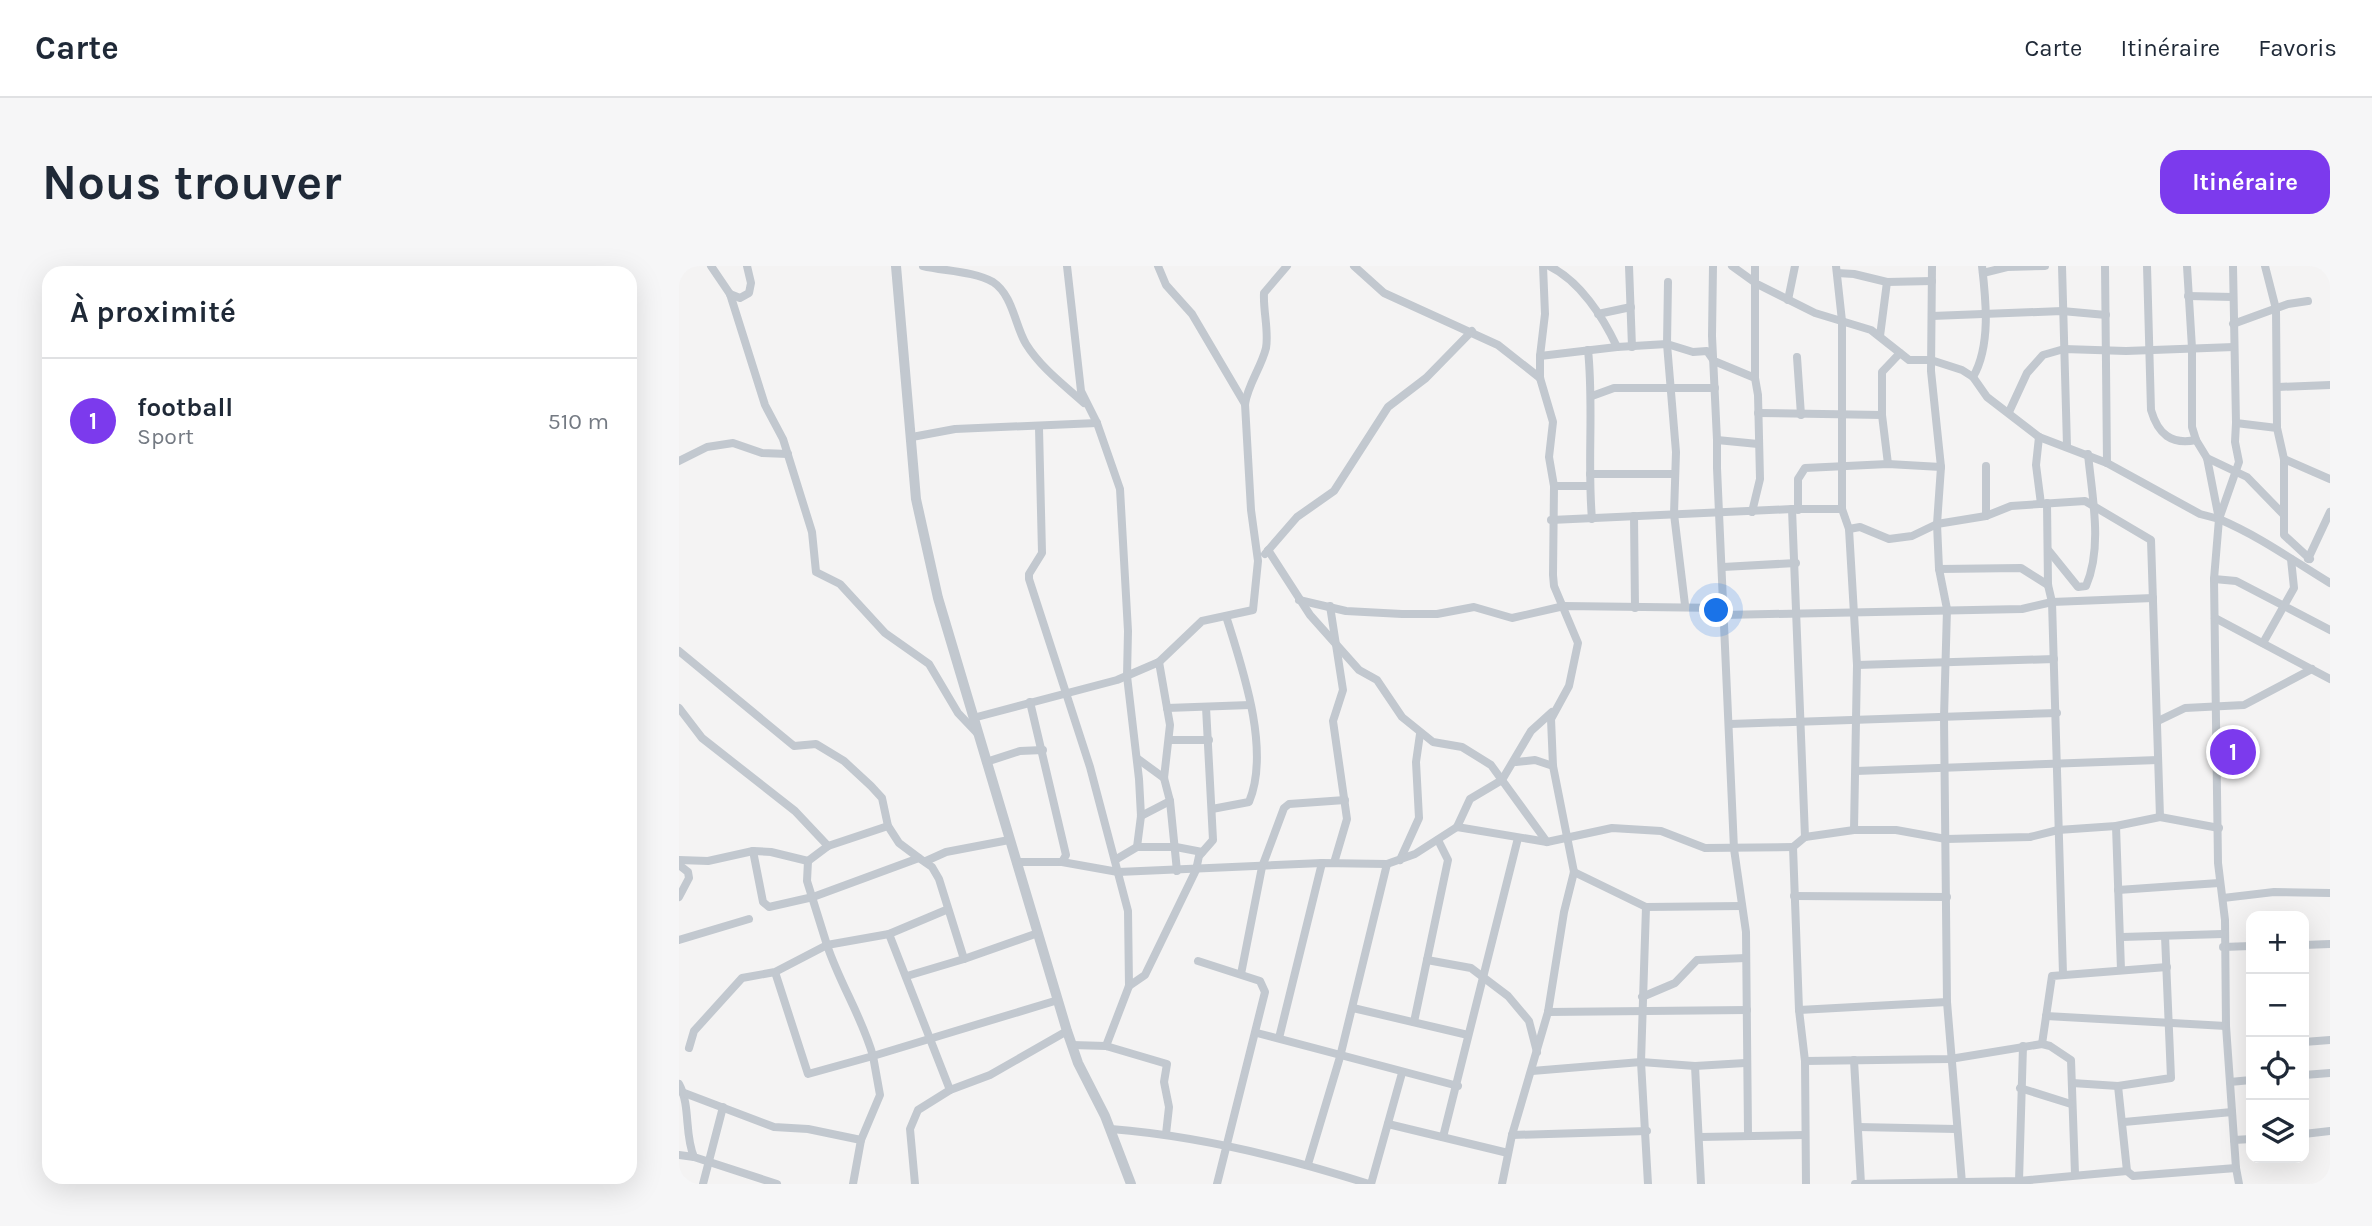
<!DOCTYPE html>
<html lang="fr">
<head>
<meta charset="utf-8">
<style>
	:root { --surface:#fff; --page:#f6f6f7; --text:#1f2937; --muted:#747a83; --line:#e0e1e3; --accent:#7c3aed }
	body { margin:0; font-family:Karla,sans-serif; background:var(--page); color:var(--text) }
	.controls { position:absolute; right:21px; bottom:21px; display:grid; overflow:hidden; border-radius:14px; box-shadow:0 7px 28px #0002 }
	.controls button { width:63px; height:63px; display:grid; place-items:center; padding:0; border:0; border-bottom:2px solid var(--line); background:var(--surface); color:var(--text); font:35px sans-serif }
	.you { position:absolute; left:1038px; top:345px; width:24px; height:24px; margin:-18px; border:5px solid #fff; border-radius:50%; background:#1a73e8; box-shadow:0 0 0 10px #1a73e833 }
	.badge { display:grid; place-items:center; width:46px; height:46px; border-radius:50%; background:var(--accent); color:#fff; font-size:23px; font-weight:700 }
	.pin { position:absolute; translate:-50% -50%; border:4px solid #fff; box-shadow:0 2px 7px #0006 }
	.list { margin:0; padding:0; list-style:none }
	h2 { display:flex; justify-content:space-between; align-items:center; height:91px; margin:0; padding:0 28px; font-size:30px }
	h2 small { font-size:23px; font-weight:400; color:var(--muted) }
	.list li { display:grid; grid-template-columns:46px 1fr auto; gap:21px; align-items:center; box-sizing:border-box; height:126px; padding:0 28px; border-top:2px solid var(--line) }
	.list b { display:block; font-size:26px; white-space:nowrap }
	.list p { margin:0; font-size:23px; white-space:nowrap; color:var(--muted) }
	.list em { font-size:23px; font-style:normal; color:var(--muted) }
	.icon { flex:none; width:38px; height:38px; fill:none; stroke:currentColor; stroke-width:2; stroke-linecap:round; stroke-linejoin:round }
	.map { position:relative; flex:none; width:1651px; height:918px; overflow:hidden; border-radius:21px }
	header { display:flex; align-items:center; gap:42px; box-sizing:border-box; height:98px; padding:0 35px; background:var(--surface); border-bottom:2px solid var(--line) }
	header strong { font-size:33px }
	nav { display:flex; gap:38px; margin-inline-start:auto; font-size:24px }
	.intro { display:flex; align-items:center; justify-content:space-between; box-sizing:border-box; height:168px; padding:0 42px }
	h1 { margin:0; font-size:49px }
	.button { padding:18px 32px; border-radius:21px; background:var(--accent); color:#fff; font-size:24px; font-weight:700 }
	main { display:flex; gap:42px; padding:0 42px }
	aside { flex:1; background:var(--surface); border-radius:21px; box-shadow:0 7px 28px #0002 }
	.map>svg:first-child { display:block }
	.green { fill:#c8ebd9 }
	.lines { fill:none; stroke-linecap:round; stroke-linejoin:round }
	.minor { stroke:#c2c8cf; stroke-width:8 }
	.tertiary { stroke:#c2c8cf; stroke-width:10 }
</style>
</head>
<body>
<header>
<strong>Carte</strong>
<nav><a>Carte</a><a>Itinéraire</a><a>Favoris</a></nav>
</header>
<div class="intro"><h1>Nous trouver</h1><a class="button">Itinéraire</a></div>
<main>
<aside>
<h2>À proximité<small></small></h2>
<ul class="list">
<li><span class="badge">1</span><div><b>football</b><p>Sport</p></div><em>510 m</em></li>
</ul>
</aside>
<div class="map">
<svg width="1651" height="918" viewBox="0 0 1651 918">
	<rect width="100%" height="100%" fill="#f4f3f3"/>
	<path class="green" d="M1548,473H1560L1561,499L1549,500Z"/>
	<g class="lines">
		<g class="minor">
			<path d="M32,0L51,28L86,139L104,173L133,266L137,306L161,318L206,367L250,398L279,447L299,468"/>
			<path d="M244,0C265,5 295,5 314,16C334,29 336,60 347,78C362,102 385,119 405,137"/>
			<path d="M388,0L402,125L418,157L441,223L449,365L448,410L460,513L462,550L458,581L436,594"/>
			<path d="M479,0L487,19L513,48L566,138"/>
			<path d="M675,0L705,27L819,79L861,112"/>
			<path d="M870,0C901,15 924,51 938,81L988,78L1014,86L1028,85L1035,95L1076,112L1079,129L1081,213L1073,246"/>
			<path d="M950,0L953,81"/>
			<path d="M1034,0L1033,70L1038,174"/>
			<path d="M1053,0L1078,18L1136,47L1192,64L1230,94H1252L1283,104L1294,111L1308,131L1360,171L1428,197L1521,248L1540,253L1560,196L1556,176L1557,157"/>
			<path d="M1157,0L1163,55V243L1170,263L1178,399L1175,564"/>
			<path d="M1253,0L1252,105L1262,201L1258,258L1260,303L1268,343L1265,451L1268,736L1283,917"/>
			<path d="M1383,0L1388,180"/>
			<path d="M1426,0L1428,197"/>
			<path d="M1468,0L1472,144C1479,168 1492,179 1517,174"/>
			<path d="M1508,0L1513,82V161L1517,174L1528,192L1540,253L1535,313L1539,597L1546,654L1547,760L1557,902L1560,918"/>
			<path d="M1554,0L1557,157L1598,162L1605,193V269L1631,293"/>
			<path d="M1586,0L1597,43L1598,162"/>
			<path d="M1158,7L1175,8L1208,16L1253,15"/>
			<path d="M1304,7L1328,1L1366,0"/>
			<path d="M989,16L988,78L997,186L995,248L1006,339"/>
			<path d="M51,28L61,32L70,27L72,17L68,0"/>
			<path d="M1509,30L1554,31"/>
			<path d="M1109,34L1116,0"/>
			<path d="M919,48L952,41"/>
			<path d="M1253,50L1383,45L1427,49"/>
			<path d="M1554,58L1609,38L1629,35"/>
			<path d="M1201,70L1208,16"/>
			<path d="M909,84C915,141 908,197 913,253"/>
			<path d="M861,90L938,81"/>
			<path d="M1118,91L1122,149"/>
			<path d="M1294,111C1312,80 1307,34 1303,0"/>
			<path d="M1076,112V0"/>
			<path d="M1599,121L1651,119"/>
			<path d="M913,130L935,122H1036"/>
			<path d="M1330,146L1348,107L1364,89L1385,83L1447,85L1555,81"/>
			<path d="M1079,147L1203,149V106L1221,87"/>
			<path d="M1203,149L1209,198"/>
			<path d="M360,162L363,287L350,308V313L411,501L449,645L450,720L427,780"/>
			<path d="M233,171L276,163L418,157"/>
			<path d="M1360,171L1357,199L1362,238"/>
			<path d="M1528,192L1568,211L1604,248"/>
			<path d="M1605,193L1651,213"/>
			<path d="M0,195L28,181L54,177L83,187L109,188"/>
			<path d="M1307,200V250"/>
			<path d="M911,208H996"/>
			<path d="M875,220H910"/>
			<path d="M1368,237L1369,319L1373,336L1384,708"/>
			<path d="M1119,244V213L1126,202L1209,198L1262,201"/>
			<path d="M955,250L956,342"/>
			<path d="M1540,253C1582,271 1613,294 1651,317"/>
			<path d="M872,254L1113,243"/>
			<path d="M1170,263L1181,261L1210,273L1233,270L1258,258L1307,250L1332,240L1406,235L1472,274L1481,551"/>
			<path d="M589,284L631,349L680,404L698,414L723,451L754,476L783,481L812,499L868,576"/>
			<path d="M1370,285L1399,321L1407,320C1424,281 1413,230 1409,188"/>
			<path d="M586,288L618,251L655,225L709,141L747,112L793,65"/>
			<path d="M1629,293L1651,246"/>
			<path d="M1044,301L1117,297"/>
			<path d="M1260,303L1342,302L1369,319"/>
			<path d="M1535,313L1557,315L1651,364"/>
			<path d="M620,334L667,345L723,348H758L795,341L833,352L885,340L1044,342"/>
			<path d="M651,340L664,424L654,455L668,553L655,597"/>
			<path d="M1044,349L1343,343L1373,336L1474,332"/>
			<path d="M1536,352L1651,413"/>
			<path d="M1584,377L1615,322L1612,293"/>
			<path d="M0,385L115,480L137,478L165,495L192,520L203,532L209,560L220,577L240,592"/>
			<path d="M1178,399L1375,393"/>
			<path d="M0,442L23,472L116,545L149,580"/>
			<path d="M488,442L571,439"/>
			<path d="M294,452L438,414L480,396L523,355L574,344L579,295L572,244L566,138C569,118 582,102 587,82C590,65 584,45 585,27L608,0"/>
			<path d="M1479,455L1506,442L1565,439L1633,403"/>
			<path d="M1051,458L1378,447"/>
			<path d="M491,474H530"/>
			<path d="M459,493L485,512"/>
			<path d="M307,496L341,485L364,484"/>
			<path d="M837,496L856,494L874,500"/>
			<path d="M1177,505L1479,494"/>
			<path d="M491,535L498,605"/>
			<path d="M533,543L570,536C592,484 563,401 547,350"/>
			<path d="M462,550L491,535L485,512L491,459L480,396"/>
			<path d="M1437,560L1442,704"/>
			<path d="M778,561L791,533L823,514L852,465L873,446"/>
			<path d="M1126,571L1113,243H1163"/>
			<path d="M458,581H497L523,586"/>
			<path d="M74,585L84,636L90,641L134,631L240,592L253,601L260,613L285,693L359,667"/>
			<path d="M0,594L29,595L74,585L92,586L129,595L128,615L148,679L210,668L267,644"/>
			<path d="M721,594L740,552L737,496L741,468"/>
			<path d="M129,595L149,580L209,560"/>
			<path d="M247,595L267,586L330,574"/>
			<path d="M337,596H383L387,589L351,436"/>
			<path d="M383,596L439,606L643,597L708,598L736,588L778,561L868,576L933,562L982,565L1026,582L1114,581"/>
			<path d="M0,599L9,606L10,612L0,631"/>
			<path d="M895,606L967,641L1063,640"/>
			<path d="M1439,624L1540,617"/>
			<path d="M1115,630L1268,631"/>
			<path d="M1544,632L1595,626L1651,627"/>
			<path d="M967,641L962,796L969,918"/>
			<path d="M210,668L271,824"/>
			<path d="M1443,671L1544,668"/>
			<path d="M0,674L70,653"/>
			<path d="M1625,679L1651,678"/>
			<path d="M1544,681L1572,680"/>
			<path d="M748,694L792,702L829,730L850,755L858,786"/>
			<path d="M519,695L581,715L586,726L538,918"/>
			<path d="M562,708L583,601L605,542L610,538L666,534"/>
			<path d="M228,710L285,693"/>
			<path d="M450,720L466,709L517,604L520,590L534,574L527,441"/>
			<path d="M963,731L996,717L1018,694L1067,692"/>
			<path d="M674,742L789,769"/>
			<path d="M1120,744L1268,736"/>
			<path d="M869,746L1068,744"/>
			<path d="M1367,750L1547,760"/>
			<path d="M735,756L769,594L759,574"/>
			<path d="M578,767L779,820"/>
			<path d="M600,772L643,597"/>
			<path d="M1625,776L1651,774"/>
			<path d="M1363,778L1373,710L1488,701"/>
			<path d="M393,779L427,780L488,798L485,816L490,841L487,868"/>
			<path d="M10,782L15,765L63,712L96,706L148,679C161,718 183,751 194,790L129,808L96,706"/>
			<path d="M1175,794L1182,918"/>
			<path d="M1126,795L1271,793L1363,778L1371,780L1392,794L1396,908"/>
			<path d="M1016,800L1022,918"/>
			<path d="M853,805L962,796L1016,800L1066,797"/>
			<path d="M1625,809L1651,807"/>
			<path d="M1551,816L1572,814"/>
			<path d="M1393,817L1439,820L1492,812L1486,670"/>
			<path d="M0,818C12,840 5,868 15,891L98,918"/>
			<path d="M1439,820L1448,905"/>
			<path d="M1341,822L1392,838"/>
			<path d="M0,825L95,861L129,863L182,874"/>
			<path d="M1445,856L1553,846"/>
			<path d="M709,858L829,887"/>
			<path d="M1179,861L1277,863"/>
			<path d="M432,863C520,870 606,891 690,918"/>
			<path d="M1069,868L1067,666L1055,583L1038,202V174L1079,178"/>
			<path d="M1625,868L1651,865"/>
			<path d="M833,869L968,865"/>
			<path d="M764,871L839,572"/>
			<path d="M1021,871L1126,869"/>
			<path d="M1555,874L1572,873"/>
			<path d="M0,889L15,891"/>
			<path d="M629,898L661,791L708,598"/>
			<path d="M1340,915L1344,780"/>
			<path d="M24,918L44,841"/>
			<path d="M174,918L182,874L201,829L194,790L379,734"/>
			<path d="M236,918L231,863L239,844L271,824L311,809L388,765"/>
			<path d="M692,918L723,807"/>
			<path d="M823,918L833,869L869,746L885,646L895,606L874,500L872,453L890,420L899,377L875,320L874,309L875,220L870,191L874,156L861,112V90L866,48L864,0"/>
			<path d="M1127,918L1126,795L1120,744L1114,581L1126,571L1175,564H1217L1267,573L1351,571L1379,564L1437,560L1481,551L1540,562"/>
			<path d="M1176,918L1340,915L1448,905L1454,910L1557,902"/>
		</g>
		<path class="tertiary" d="M217,0L237,233L259,332L388,765L399,797L426,850L452,918"/>
	</g>
</svg>
<div class="controls">
<button>+</button>
<button>−</button>
<button><svg class="icon" aria-label="locate" viewBox="0 0 24 24"><circle cx="12" cy="12" r="6"/><path d="M12 2v4M12 18v4M2 12h4M18 12h4"/></svg></button>
<button><svg class="icon" aria-label="layers" viewBox="0 0 24 24"><path d="M12 4l9 5-9 5-9-5zM3 14l9 5 9-5"/></svg></button>
</div>
<div class="you"></div>
<div class="pin badge" style="left:1554px;top:486px">1</div>
</div>
</main>
</body>
</html>
